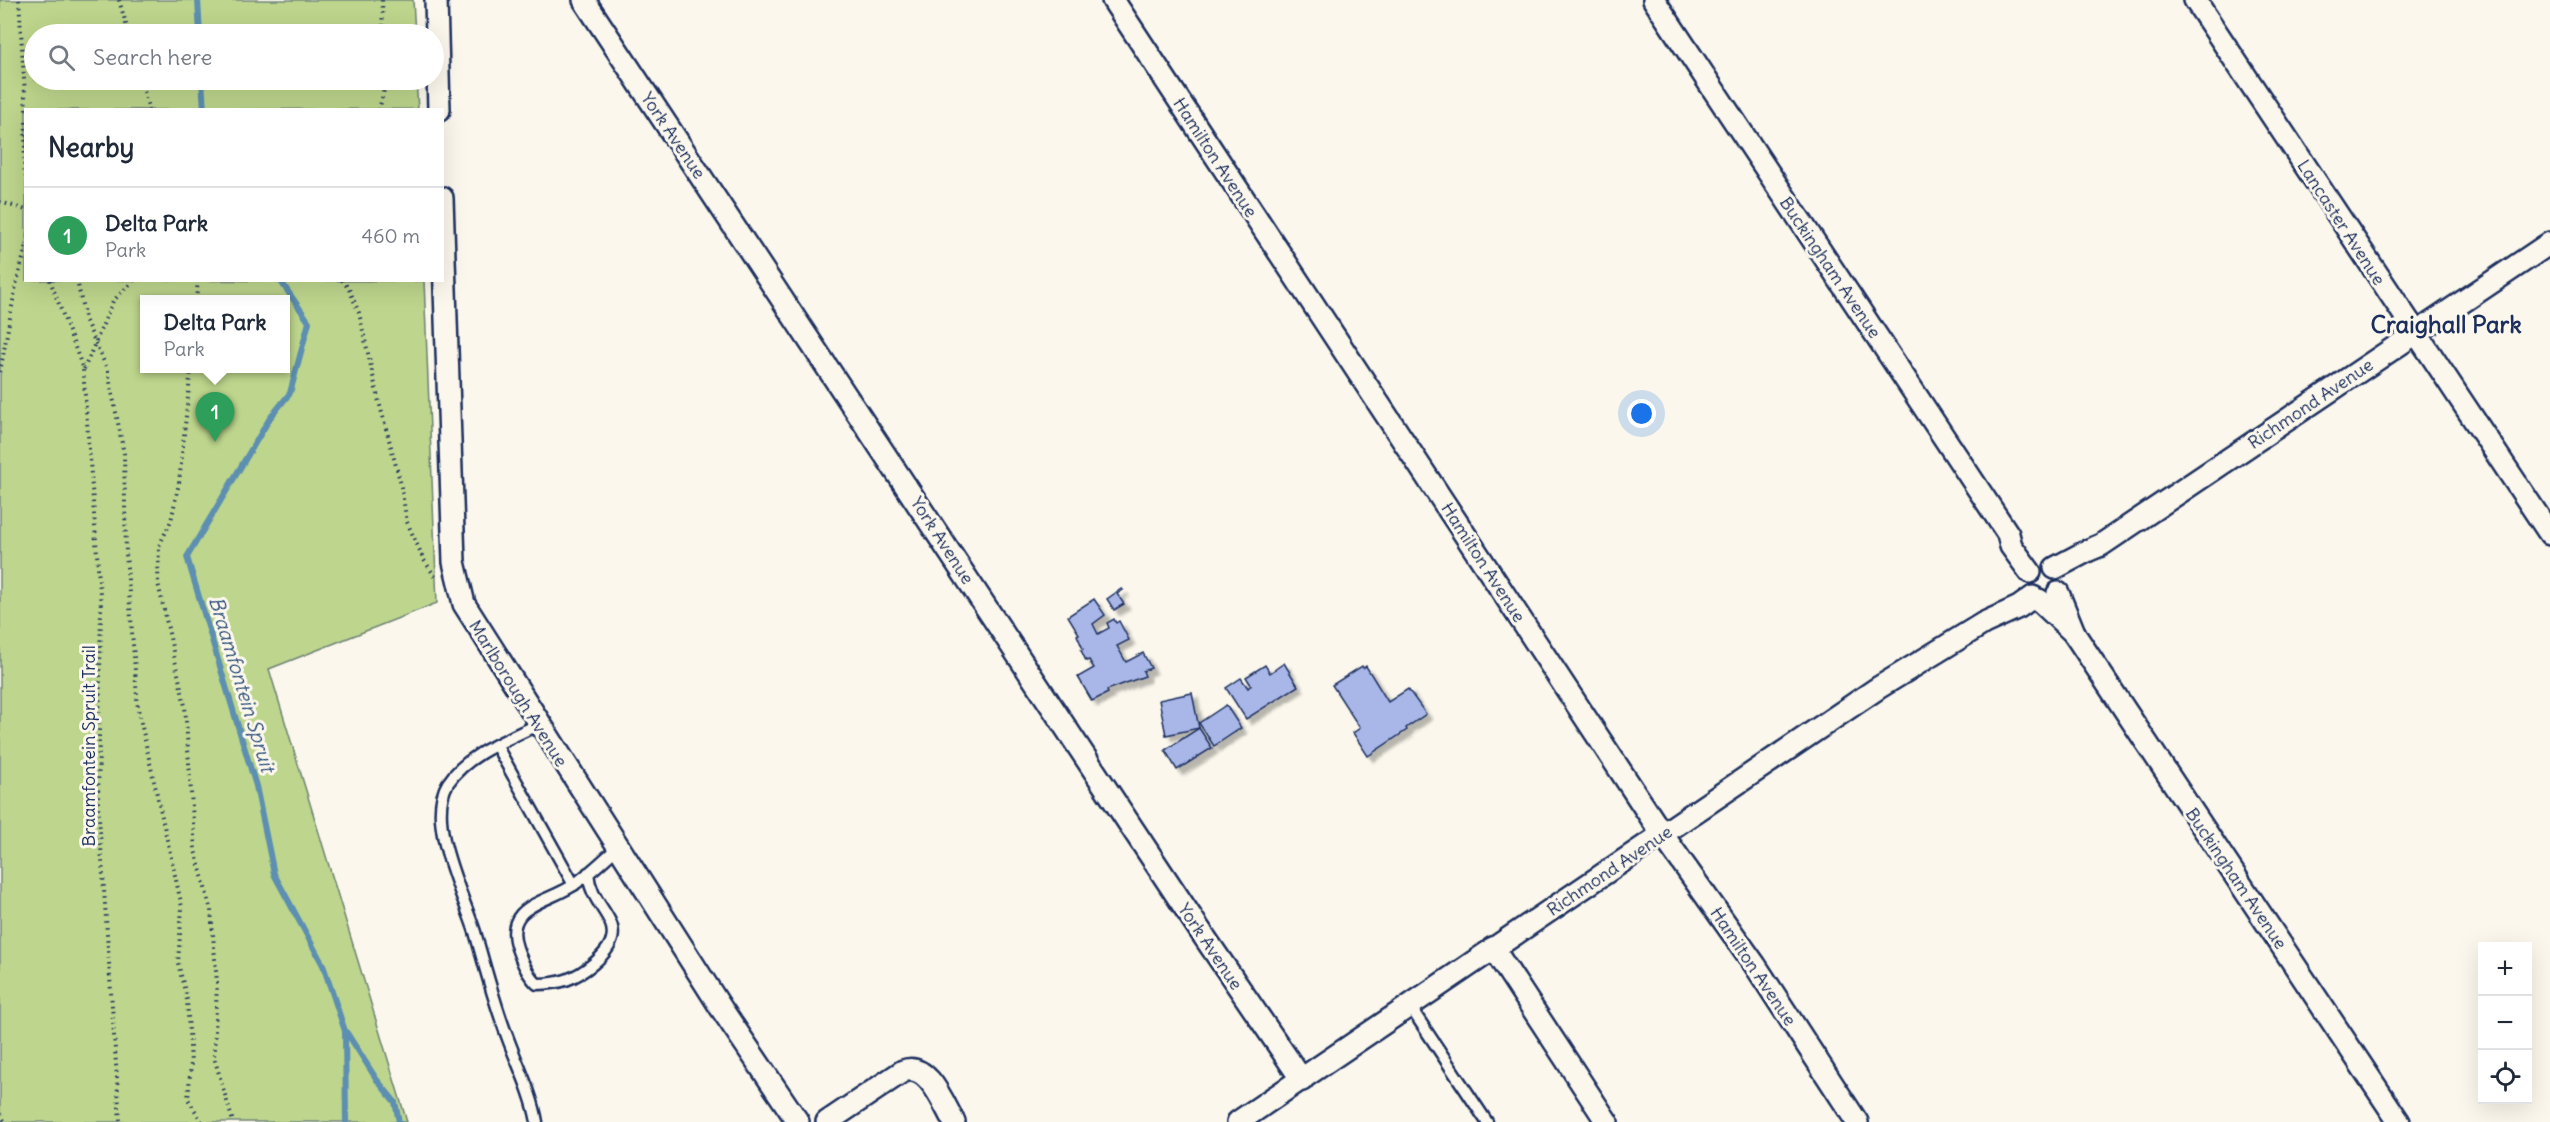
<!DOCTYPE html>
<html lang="en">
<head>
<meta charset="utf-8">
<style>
	:root { --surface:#fff; --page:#f2f2f3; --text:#1f2937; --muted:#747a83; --line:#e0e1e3; --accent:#0f766e }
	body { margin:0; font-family:Delius,sans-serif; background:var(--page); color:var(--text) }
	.controls { position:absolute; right:18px; bottom:18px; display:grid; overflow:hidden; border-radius:0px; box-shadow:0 6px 24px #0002 }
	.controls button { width:54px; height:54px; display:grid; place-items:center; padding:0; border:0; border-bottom:2px solid var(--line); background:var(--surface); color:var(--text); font:30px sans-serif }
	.you { position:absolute; left:1642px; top:414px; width:21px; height:21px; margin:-15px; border:4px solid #fff; border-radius:50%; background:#1a73e8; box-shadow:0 0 0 9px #1a73e833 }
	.badge { display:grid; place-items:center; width:39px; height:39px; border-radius:50%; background:var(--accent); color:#fff; font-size:20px; font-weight:700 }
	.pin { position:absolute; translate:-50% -50px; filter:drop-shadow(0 2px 3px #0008) }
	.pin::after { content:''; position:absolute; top:32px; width:21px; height:18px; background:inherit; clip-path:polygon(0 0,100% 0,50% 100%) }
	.popup { position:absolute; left:140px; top:295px; width:150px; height:78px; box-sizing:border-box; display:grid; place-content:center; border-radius:0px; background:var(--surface); filter:drop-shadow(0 2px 4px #0005); font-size:20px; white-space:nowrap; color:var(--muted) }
	.popup b { font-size:22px; color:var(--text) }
	.popup::after { content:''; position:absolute; left:50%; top:100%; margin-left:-12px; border:12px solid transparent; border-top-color:var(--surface) }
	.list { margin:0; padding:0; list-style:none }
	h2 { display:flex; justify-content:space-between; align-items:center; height:78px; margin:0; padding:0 24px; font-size:26px }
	h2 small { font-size:20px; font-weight:400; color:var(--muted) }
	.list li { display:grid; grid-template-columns:39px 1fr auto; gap:18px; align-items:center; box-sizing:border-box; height:96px; padding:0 24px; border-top:2px solid var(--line) }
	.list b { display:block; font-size:22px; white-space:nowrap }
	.list p { margin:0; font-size:20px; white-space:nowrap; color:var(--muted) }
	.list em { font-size:20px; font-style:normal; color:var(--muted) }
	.icon { flex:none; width:33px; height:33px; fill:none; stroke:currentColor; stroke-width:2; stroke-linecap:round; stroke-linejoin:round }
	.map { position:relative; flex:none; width:2550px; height:1122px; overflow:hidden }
	.search { position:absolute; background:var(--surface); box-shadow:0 6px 24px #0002; left:24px; top:24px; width:420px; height:66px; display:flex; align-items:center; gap:15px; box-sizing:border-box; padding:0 21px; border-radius:33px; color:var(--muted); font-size:22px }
	.panel { position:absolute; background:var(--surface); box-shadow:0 6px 24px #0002; left:24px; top:108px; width:420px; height:174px; border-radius:0px }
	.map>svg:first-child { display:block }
	.green { fill:#bdd58c; stroke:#6c8275; stroke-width:1.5; fill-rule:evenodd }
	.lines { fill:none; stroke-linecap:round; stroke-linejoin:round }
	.stream { stroke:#5c8fb1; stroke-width:6 }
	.building { fill:#a8b7e7; stroke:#1b2f5e; stroke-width:1.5; filter:url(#shadow) }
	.lane-casing { stroke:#1b2f5e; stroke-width:15 }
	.street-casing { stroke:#1b2f5e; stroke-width:26 }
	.path { stroke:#1b2f5e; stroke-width:4; stroke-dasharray:1.5 4.5; stroke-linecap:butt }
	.lane { stroke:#fbf7ec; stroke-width:10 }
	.street { stroke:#fbf7ec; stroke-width:21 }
	.labels { text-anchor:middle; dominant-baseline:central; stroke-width:6; stroke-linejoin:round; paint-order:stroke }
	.street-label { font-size:18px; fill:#1b2f5e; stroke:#fbf7ec }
	.water-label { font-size:20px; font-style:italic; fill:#365780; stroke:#fbf7ec }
	.district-label { font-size:24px; font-weight:bold; fill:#1b2f5e; stroke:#fbf7ec }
</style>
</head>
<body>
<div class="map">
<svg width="2550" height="1122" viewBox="0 0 2550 1122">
	<defs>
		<filter id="shadow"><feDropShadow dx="5.5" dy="5.5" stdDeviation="1.5" flood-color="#0004"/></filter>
	</defs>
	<rect width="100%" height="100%" fill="#fbf7ec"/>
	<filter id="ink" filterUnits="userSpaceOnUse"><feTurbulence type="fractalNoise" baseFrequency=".0167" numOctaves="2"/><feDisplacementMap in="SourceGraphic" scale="12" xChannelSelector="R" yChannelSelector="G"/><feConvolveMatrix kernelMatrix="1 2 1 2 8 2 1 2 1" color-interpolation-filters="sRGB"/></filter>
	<g filter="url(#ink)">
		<path class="green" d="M0,0H413L415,34H34V80H416L418,109L26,110V280L424,281L437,603L269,669L407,1122H0ZM144,300H286V368H144Z"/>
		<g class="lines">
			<g class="stream">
				<path d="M198,0L200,34"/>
				<path d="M202,80L204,110"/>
				<path d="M280,280L309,322L290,393L270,418L187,557L256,786L274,874L323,965L345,1031L346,1122"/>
				<path d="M347,1033L377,1080L395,1102L399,1122"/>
			</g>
		</g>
		<g class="building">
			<path d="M1121,589L1123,590L1117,594L1124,604L1114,610L1107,599Z"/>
			<path d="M1094,599L1105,615L1093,624L1098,634L1109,628L1107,623L1114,619L1116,623L1119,621L1129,640L1117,646L1126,662L1143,653L1151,668L1143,671L1145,676L1107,690L1108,693L1092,701L1078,677L1094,668L1089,660L1086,661L1081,650L1083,649L1077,635L1079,634L1068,616Z"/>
			<path d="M1284,663L1298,686L1246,719L1226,688L1241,678L1248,688L1251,685L1246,677L1265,665L1270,673Z"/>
			<path d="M1362,666L1363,668L1366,666L1388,702L1408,689L1426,714L1406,728L1407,730L1368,756L1353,733L1360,728L1332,685Z"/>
			<path d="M1192,693L1199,728L1166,735L1159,700Z"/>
			<path d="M1226,705L1241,728L1214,746L1199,723Z"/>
			<path d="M1199,728L1212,748L1177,770L1165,750Z"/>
		</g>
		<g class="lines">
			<g class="lane-casing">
				<g id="lane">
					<path d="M496,745L574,885"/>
					<path d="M588,873C591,914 639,925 593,964C575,979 560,984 537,984C527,974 522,962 517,948C502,904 549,903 575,884C590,873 604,860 618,847"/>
					<path d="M1409,1005L1487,1122"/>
					<path d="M537,1122C532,1093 517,1064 507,1036C494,1002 485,967 475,932C463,894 425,820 448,783C467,754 509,739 539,724"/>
				</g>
			</g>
			<g class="street-casing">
				<g id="street">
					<path d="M436,0L439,110"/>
					<path d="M584,0L1199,929L1302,1080"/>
					<path d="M1113,0L1662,834L1755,965L1857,1122"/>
					<path d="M1654,0L2008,534L2011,546L2030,572"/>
					<path d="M2195,0L2550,534"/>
					<path d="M442,198L454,562L464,604L721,1008L798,1122"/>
					<path d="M2055,568L2089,550L2101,545L2550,243"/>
					<path d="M2058,593L2075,635L2399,1122"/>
					<path d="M2039,600L2075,634"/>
					<path d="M1493,948L1607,1122"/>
					<path d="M827,1122L903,1071C928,1061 944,1105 954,1122"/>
					<path d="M1238,1122L1878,688L1984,623L2019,607L2033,597"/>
				</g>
			</g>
			<g class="path">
				<path d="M19,0L26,110"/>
				<path d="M119,0L129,34"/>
				<path d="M382,0L383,34"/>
				<path d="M141,80L149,110"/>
				<path d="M385,89L392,80"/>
				<path d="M379,110L384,90V80"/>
				<path d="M26,122L24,169L26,177"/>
				<path d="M0,202L26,210"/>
				<path d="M50,280L83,369L101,607L98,803L120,1122"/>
				<path d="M77,280L85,319L108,371L124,454L126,554L138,709L182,907L178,963L187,1000L191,1063L188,1099L202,1122"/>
				<path d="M342,280L349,289L359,313L378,398L400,481L407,522L424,560L436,578"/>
				<path d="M196,300L198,280"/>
				<path d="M191,368L179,483L171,521L159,546L158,583L185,706L195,850L211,910L217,983L214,1057L233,1122"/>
				<path d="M84,369L113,301L134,280"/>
				<path d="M0,372L16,285L26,247"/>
				<path d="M0,1114L5,1122"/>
			</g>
			<use href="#lane" class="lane"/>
			<use href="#street" class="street"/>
		</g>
	</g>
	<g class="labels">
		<g class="street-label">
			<text transform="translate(674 135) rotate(56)">York Avenue</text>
			<text transform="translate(1216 157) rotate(57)">Hamilton Avenue</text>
			<text transform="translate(2342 222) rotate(57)">Lancaster Avenue</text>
			<text transform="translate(1831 267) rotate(56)">Buckingham Avenue</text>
			<text transform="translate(2310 403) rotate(-34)">Richmond Avenue</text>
			<text transform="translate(943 540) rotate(57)">York Avenue</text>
			<text transform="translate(1484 562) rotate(57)">Hamilton Avenue</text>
			<text transform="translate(519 693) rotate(58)">Marlborough Avenue</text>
			<text transform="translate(88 746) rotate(-90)">Braamfontein Spruit Trail</text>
			<text transform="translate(1609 870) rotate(-34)">Richmond Avenue</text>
			<text transform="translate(2237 878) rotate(56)">Buckingham Avenue</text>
			<text transform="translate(1211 946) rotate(56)">York Avenue</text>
			<text transform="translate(1754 966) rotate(56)">Hamilton Avenue</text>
		</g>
		<g class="water-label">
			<text transform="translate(243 684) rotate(73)">Braamfontein Spruit</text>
		</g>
		<g class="district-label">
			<text x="2446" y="324">Craighall Park</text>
		</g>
	</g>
</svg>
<div class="controls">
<button>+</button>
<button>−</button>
<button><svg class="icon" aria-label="locate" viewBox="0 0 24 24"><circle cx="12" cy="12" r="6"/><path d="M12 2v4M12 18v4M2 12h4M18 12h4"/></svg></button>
</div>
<div class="you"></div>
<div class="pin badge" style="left:215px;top:442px;background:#2e9e5b">1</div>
<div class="popup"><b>Delta Park</b>Park</div>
<div class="search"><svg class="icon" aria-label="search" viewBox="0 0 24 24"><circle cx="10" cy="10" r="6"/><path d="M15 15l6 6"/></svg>Search here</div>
<section class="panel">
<h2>Nearby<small></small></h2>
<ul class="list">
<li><span class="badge" style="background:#2e9e5b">1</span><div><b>Delta Park</b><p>Park</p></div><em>460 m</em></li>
</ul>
</section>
</div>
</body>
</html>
